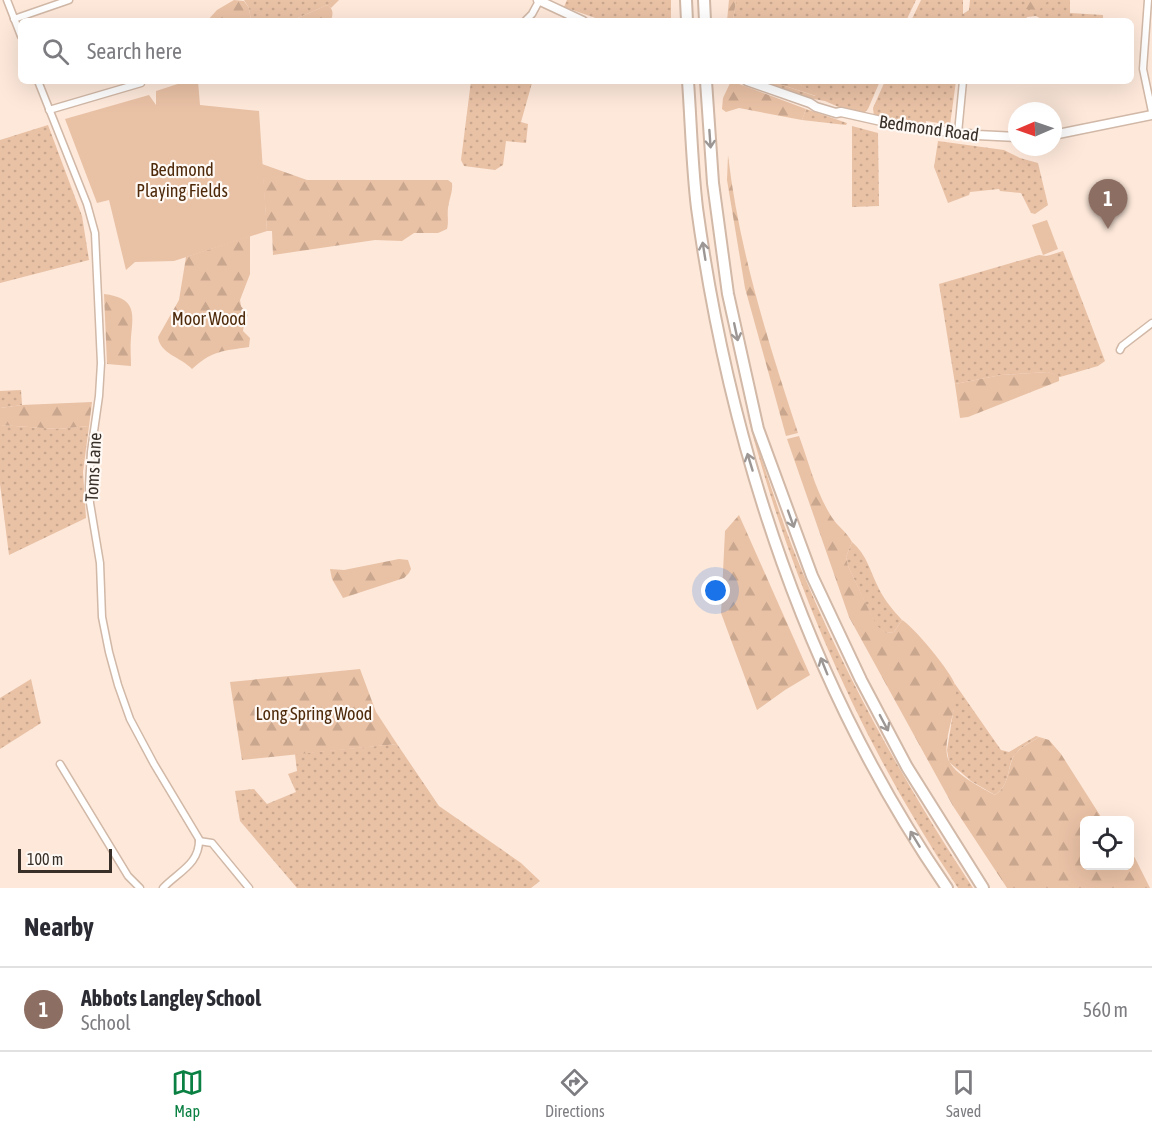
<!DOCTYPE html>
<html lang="en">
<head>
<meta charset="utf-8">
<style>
	:root { --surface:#fff; --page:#f7f7f7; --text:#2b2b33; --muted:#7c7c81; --line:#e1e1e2; --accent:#0b8043 }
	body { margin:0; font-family:"Asap Condensed",sans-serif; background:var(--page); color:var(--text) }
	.controls { position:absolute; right:18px; bottom:18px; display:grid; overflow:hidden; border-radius:9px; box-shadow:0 6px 24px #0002 }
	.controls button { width:54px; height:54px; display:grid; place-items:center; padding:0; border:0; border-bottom:2px solid var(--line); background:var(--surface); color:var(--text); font:30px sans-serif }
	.compass { position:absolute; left:1008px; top:102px; width:54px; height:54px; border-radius:50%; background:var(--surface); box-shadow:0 6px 24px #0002; rotate:268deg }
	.scale { position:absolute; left:18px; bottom:15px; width:94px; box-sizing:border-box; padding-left:6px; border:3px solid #382f28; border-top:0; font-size:16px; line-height:21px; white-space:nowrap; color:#382f28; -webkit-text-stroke:4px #fef9f5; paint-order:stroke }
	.you { position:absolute; left:716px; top:591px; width:21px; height:21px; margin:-15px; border:4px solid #fff; border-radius:50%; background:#1a73e8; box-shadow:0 0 0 9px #1a73e833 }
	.badge { display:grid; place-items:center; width:39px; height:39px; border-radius:50%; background:var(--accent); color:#fff; font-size:20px; font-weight:700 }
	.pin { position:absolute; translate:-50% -50px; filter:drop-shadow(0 2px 3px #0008) }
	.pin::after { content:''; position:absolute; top:32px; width:21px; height:18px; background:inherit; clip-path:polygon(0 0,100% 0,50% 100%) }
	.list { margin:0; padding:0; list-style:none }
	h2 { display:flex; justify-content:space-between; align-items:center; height:78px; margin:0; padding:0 24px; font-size:26px }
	h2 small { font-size:20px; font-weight:400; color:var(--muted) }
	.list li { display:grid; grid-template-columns:39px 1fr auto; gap:18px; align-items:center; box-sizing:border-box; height:84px; padding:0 24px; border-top:2px solid var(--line) }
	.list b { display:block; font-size:22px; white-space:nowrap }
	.list p { margin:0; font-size:20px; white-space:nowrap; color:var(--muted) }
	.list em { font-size:20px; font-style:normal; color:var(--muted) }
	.icon { flex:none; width:33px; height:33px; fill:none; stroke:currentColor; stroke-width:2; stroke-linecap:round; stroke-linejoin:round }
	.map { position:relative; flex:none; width:1152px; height:888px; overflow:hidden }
	.search { position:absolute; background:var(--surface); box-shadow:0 6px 24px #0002; left:18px; right:18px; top:18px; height:66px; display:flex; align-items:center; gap:15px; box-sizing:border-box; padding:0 21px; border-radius:9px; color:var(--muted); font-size:22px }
	.sheet { height:162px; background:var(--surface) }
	nav { display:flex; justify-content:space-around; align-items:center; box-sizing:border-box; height:84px; border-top:2px solid var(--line); background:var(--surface); font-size:16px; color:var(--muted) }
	nav a { display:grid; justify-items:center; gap:3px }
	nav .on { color:var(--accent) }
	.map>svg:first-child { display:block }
	.grass { fill:url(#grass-dots) }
	.forest { fill:url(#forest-firs) }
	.green { fill:#e9c1a5 }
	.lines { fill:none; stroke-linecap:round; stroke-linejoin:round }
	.street-casing { stroke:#d1b8a7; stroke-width:9 }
	.secondary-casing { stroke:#d1b8a7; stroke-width:11 }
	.highway-casing { stroke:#d1b8a7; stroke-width:14 }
	.street { stroke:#fff; stroke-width:6 }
	.secondary { stroke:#fff; stroke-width:8 }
	.highway { stroke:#fff; stroke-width:10 }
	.oneway { stroke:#9c9794 }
	.labels { text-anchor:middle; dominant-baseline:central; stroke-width:4.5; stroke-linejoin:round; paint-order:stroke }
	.street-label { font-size:18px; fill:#382f28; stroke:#fef9f5 }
	.park-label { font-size:18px; fill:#4e2a0b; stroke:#fef9f5 }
</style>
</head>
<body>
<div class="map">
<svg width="1152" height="888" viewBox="0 0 1152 888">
	<defs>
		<pattern id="grass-dots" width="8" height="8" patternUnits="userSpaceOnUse" patternTransform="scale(1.5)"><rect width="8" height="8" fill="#e9c1a5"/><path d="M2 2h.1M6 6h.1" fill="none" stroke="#c9a68e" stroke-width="1.8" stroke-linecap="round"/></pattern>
		<pattern id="forest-firs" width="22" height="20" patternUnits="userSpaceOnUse" patternTransform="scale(1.5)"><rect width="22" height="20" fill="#e9c1a5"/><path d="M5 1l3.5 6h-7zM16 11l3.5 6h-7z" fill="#c9a68e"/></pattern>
	</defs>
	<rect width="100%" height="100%" fill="#fde8da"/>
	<g class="grass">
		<path d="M244,0H339L331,8L327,5L291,21H251L249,8Z"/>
		<path d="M567,0H671V21H604L564,7Z"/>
		<path d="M736,0H916L906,21H733Z"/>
		<path d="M921,0H963V14L969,10L970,0H1025V9L1049,0H1070V13L1103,15V21H1045L1036,16L1027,17L1026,21H911Z"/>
		<path d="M471,81H528L532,83L521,122L528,124L526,143L506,141L503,165L495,170L464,166L461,160Z"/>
		<path d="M760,81H770L815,96L817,94L793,81H880L868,109L862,115L850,112L825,101L808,98Z"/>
		<path d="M885,81H956L950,125L926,121L925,127L874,116L873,108Z"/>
		<path d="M806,109L847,123L846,125L802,120Z"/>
		<path d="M48,125L82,216L89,260L0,283V140Z"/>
		<path d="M852,126L878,133L879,206L852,207Z"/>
		<path d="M938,141L1004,150L1020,158L1038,163L1048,205L1035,214L1031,213L1021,193L1000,191L999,189L970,192L969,195L948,203L934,167Z"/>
		<path d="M1063,251L1105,361L1098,366L1060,377L1048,372L1001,375L955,384L939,284L1039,255L1047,256Z"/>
		<path d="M21,390L22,405L0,408V391Z"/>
		<path d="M746,410C765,469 783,528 808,585C853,691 910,792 973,888H958C860,742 790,580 746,410Z"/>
		<path d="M0,425L58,429L89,426L83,472L86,518L9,555L0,484Z"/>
		<path d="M852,542C867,555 870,571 879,589C885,601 893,610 902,620L894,632L886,633L876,626L848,566L846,557Z"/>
		<path d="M31,679L41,723L0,749V698Z"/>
		<path d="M955,684L1001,750L1009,752L1036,736L1039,737C1032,742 1020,747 1015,754C1006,766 1012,783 995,795L971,781L949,762L947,750L954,707Z"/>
		<path d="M397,744L439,806L521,863L540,881L531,888H297L240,821L235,791L254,789L267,804L296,792L288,774L297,771L295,754Z"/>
	</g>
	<g class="forest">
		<path d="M234,0L244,1L249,8L251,21H207L217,10Z"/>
		<path d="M729,0H736L733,21H727Z"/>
		<path d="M1025,0H1049L1039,10L1025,9Z"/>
		<path d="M327,5C334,9 333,14 331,21H291Z"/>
		<path d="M731,81L806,109L802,120L739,108L726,112L722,109L723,98Z"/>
		<path d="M770,81H793L818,94L816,96Z"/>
		<path d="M728,155C739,250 768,342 798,433L786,436L745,288L727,180Z"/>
		<path d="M262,164L307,180H448L452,183C453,192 449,199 448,208C447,215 449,222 447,229L438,233H414L402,241L375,240L273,255L272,231H267Z"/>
		<path d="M250,236V274L240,300L241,306L248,315L244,324L243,331L250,338L249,347C223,351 213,350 192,369C181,357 160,354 158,337L179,300L186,257Z"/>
		<path d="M104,294C135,298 134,311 131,337C130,347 131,357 131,366L107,364Z"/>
		<path d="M1048,372L1059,376V381L968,417L960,418L955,384L1001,375Z"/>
		<path d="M92,402L89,426L58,429L0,425V408L22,405Z"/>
		<path d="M799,436C809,463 816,492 831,516C837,526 847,532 852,542L846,557L848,566L876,625L886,633L894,632L902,620C913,626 952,673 955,685C961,706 938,744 950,763C958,776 982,788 995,795C1010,785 1007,769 1014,755C1019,748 1032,742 1039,737L1049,740L1061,754L1103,820H1084V866H1130V851L1135,858L1150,888H1007L953,806L849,617L787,439Z"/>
		<path d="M739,515L810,675L785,690L757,710L721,613L725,531Z"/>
		<path d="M399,559L408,560L411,569L409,573L404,578L343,598L332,579L330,569L344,570Z"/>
		<path d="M360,669L376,712L397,744L242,760L230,682Z"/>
	</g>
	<g class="green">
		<path d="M187,81H198L200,105L259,111L267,231L174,261L135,262L126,270L109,200L97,203L65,119L149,95L156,105V91Z"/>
		<path d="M1047,220L1058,249L1043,255L1032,225Z"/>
	</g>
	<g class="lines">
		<g class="street-casing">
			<g id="street">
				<path d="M7,0L21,36"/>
				<path d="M1148,0L1143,69L1152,112"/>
				<path d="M14,19L69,0"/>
				<path d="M525,21L532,14L539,1"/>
				<path d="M38,81L87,204L95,233L101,363L99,396L91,452L89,487L90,503L100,563L102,617L109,652L118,685L130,719L154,764L199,839C200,864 178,872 163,888"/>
				<path d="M49,110L141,83"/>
				<path d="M958,133L963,81"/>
				<path d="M1120,350L1122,346L1152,323"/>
				<path d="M60,764L128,876L140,888"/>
				<path d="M199,841L212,843L249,888"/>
			</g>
		</g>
		<g class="secondary-casing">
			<g id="secondary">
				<path d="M538,0L583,21"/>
				<path d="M747,81L810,103L816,107L836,113L841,112L908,127L977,135L1017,137"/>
				<path d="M1053,135L1152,115"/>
			</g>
		</g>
		<g class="highway-casing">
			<g id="highway">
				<path d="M686,0L687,21"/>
				<path d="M704,0L705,21"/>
				<path d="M688,81C691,123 692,166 697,208C730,448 808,687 947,888"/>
				<path d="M706,81L713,183L728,294L758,429L812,576L861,680L907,767L983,888"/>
			</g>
		</g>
		<use href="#street" class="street"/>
		<use href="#secondary" class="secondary"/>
		<use href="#highway" class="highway"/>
	</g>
	<defs><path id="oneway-shaft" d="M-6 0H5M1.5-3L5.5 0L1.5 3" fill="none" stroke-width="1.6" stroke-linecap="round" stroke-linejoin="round" transform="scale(1.5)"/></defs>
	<g class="oneway">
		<use href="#oneway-shaft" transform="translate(710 139) rotate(86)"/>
		<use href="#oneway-shaft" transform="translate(704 251) rotate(-99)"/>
		<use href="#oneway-shaft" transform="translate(736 332) rotate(78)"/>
		<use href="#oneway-shaft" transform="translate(750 462) rotate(-107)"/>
		<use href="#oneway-shaft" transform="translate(791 519) rotate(70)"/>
		<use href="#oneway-shaft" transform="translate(824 666) rotate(-112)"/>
		<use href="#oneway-shaft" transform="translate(884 723) rotate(62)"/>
		<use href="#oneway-shaft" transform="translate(915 839) rotate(-121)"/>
	</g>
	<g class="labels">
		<g class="street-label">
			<text transform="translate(929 128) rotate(8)">Bedmond Road</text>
			<text transform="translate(93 467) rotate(-87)">Toms Lane</text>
		</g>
		<g class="park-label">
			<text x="182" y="169">Bedmond<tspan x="182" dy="21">Playing Fields</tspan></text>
			<text x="209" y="318">Moor Wood</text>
			<text x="314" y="713">Long Spring Wood</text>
		</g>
	</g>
</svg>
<div class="controls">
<button><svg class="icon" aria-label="locate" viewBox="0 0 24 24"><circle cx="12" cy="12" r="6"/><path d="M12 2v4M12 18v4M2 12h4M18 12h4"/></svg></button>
</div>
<svg class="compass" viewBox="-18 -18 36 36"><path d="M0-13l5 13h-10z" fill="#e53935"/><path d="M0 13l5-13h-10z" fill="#7c7c81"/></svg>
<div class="scale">100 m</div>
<div class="you"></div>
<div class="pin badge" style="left:1108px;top:229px;background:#8d6e63">1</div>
<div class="search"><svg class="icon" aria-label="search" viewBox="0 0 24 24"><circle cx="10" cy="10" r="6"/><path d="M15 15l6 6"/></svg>Search here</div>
</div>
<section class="sheet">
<h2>Nearby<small></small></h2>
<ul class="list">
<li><span class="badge" style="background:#8d6e63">1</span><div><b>Abbots Langley School</b><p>School</p></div><em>560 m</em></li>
</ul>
</section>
<nav>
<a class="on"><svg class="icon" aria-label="map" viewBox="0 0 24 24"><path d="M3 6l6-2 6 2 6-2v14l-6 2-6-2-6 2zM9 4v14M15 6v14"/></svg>Map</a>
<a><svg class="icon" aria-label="directions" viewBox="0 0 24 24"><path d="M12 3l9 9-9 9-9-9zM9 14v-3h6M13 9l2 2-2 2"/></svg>Directions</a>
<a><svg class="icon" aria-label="saved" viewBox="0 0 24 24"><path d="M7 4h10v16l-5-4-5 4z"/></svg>Saved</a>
</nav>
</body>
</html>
